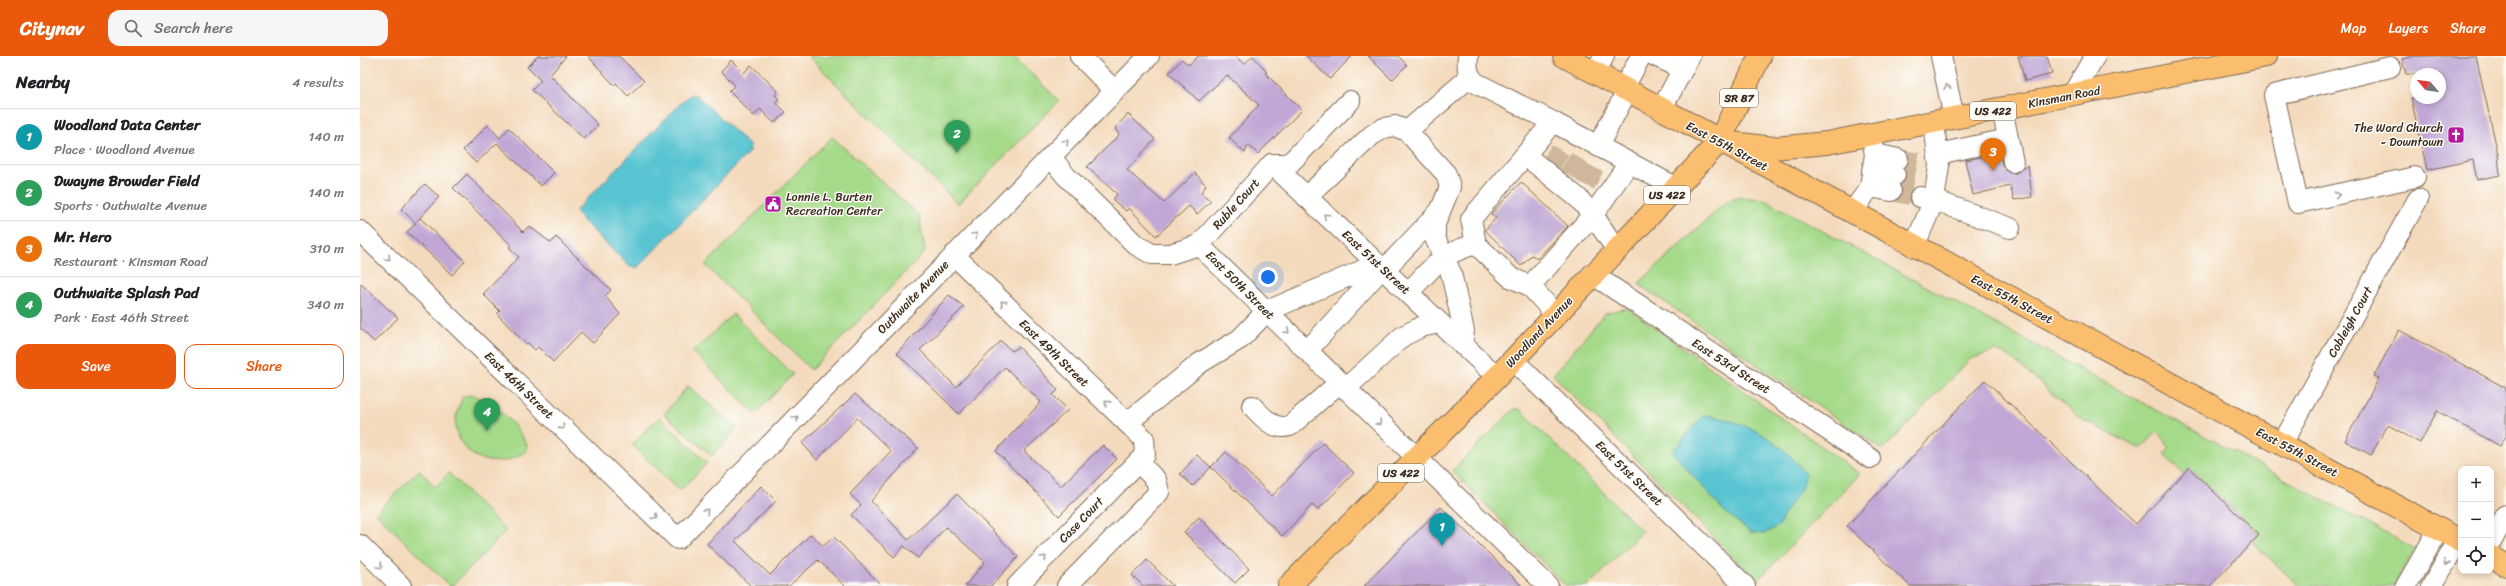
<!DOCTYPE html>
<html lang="en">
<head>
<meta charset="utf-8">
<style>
	:root { --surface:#fff; --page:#f6f6f6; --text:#202124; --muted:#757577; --line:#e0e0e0; --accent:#ea580c }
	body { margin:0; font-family:Sriracha,sans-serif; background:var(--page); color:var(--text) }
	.controls { position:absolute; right:12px; bottom:12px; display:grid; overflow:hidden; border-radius:8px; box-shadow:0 2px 6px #0003 }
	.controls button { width:36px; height:36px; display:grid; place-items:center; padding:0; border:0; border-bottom:1px solid var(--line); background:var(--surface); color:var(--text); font:20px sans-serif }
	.compass { position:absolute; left:2050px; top:12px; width:36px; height:36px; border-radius:50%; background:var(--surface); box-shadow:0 2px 6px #0003; rotate:299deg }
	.you { position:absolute; left:908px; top:221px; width:14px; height:14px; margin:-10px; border:3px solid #fff; border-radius:50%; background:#1a73e8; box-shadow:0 0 0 6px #1a73e833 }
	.badge { display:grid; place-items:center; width:26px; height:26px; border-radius:50%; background:var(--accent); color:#fff; font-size:13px; font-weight:700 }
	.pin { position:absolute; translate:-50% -33px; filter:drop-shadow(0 1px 2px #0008) }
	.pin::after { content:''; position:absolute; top:21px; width:14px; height:12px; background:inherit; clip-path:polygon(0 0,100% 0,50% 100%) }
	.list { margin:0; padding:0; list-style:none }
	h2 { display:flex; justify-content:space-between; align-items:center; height:52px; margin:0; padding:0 16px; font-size:17px }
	h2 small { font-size:13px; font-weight:400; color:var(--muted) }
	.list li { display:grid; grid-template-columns:26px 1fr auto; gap:12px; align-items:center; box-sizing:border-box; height:56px; padding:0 16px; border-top:1px solid var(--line) }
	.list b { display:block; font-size:15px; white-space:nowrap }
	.list p { margin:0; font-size:13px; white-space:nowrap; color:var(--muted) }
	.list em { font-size:13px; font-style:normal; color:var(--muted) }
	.actions { display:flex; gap:8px; padding:12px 16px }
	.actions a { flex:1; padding:9px 0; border:1px solid var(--accent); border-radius:12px; text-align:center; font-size:14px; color:var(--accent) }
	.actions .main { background:var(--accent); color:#fff }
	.icon { flex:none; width:22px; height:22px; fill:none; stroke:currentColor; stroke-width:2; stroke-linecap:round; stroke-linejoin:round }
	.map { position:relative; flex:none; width:2146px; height:530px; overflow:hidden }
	header { display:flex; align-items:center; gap:24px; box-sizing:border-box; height:56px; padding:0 20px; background:var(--accent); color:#fff }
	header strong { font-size:19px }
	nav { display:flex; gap:22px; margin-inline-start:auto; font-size:14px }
	.search { width:280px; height:36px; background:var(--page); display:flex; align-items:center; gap:10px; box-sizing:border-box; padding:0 14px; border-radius:12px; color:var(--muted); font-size:15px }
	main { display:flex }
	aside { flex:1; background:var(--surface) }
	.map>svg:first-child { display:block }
	.green { fill:#a5da8a; stroke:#708254 }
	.water { fill:#58c4d2; stroke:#4a7778 }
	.building { fill:#c0a7d5 }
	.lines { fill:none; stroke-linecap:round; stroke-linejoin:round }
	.minor-tunnel { stroke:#cfb79c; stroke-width:20; stroke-dasharray:20 10; stroke-linecap:butt }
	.minor-casing { stroke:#7c6855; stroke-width:22 }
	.major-casing { stroke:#7c6855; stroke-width:24 }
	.minor { stroke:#fff; stroke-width:20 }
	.major { stroke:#fbbe6e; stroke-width:22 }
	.oneway { stroke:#a79f9a }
	.labels { text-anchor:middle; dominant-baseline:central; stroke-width:3; stroke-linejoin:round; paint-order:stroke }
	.shield { fill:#fdfcf7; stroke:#75695f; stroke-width:1 }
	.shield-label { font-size:11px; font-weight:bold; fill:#3b2a1e }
	.street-label { font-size:12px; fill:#3b2a1e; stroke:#fdfcf7 }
	.poi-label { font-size:12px; fill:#3b2a1e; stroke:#fdfcf7; text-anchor:end }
</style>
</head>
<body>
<header>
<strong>Citynav</strong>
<div class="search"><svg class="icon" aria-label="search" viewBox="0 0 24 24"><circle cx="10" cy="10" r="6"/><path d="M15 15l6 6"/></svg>Search here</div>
<nav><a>Map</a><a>Layers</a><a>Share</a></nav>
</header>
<main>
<aside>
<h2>Nearby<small>4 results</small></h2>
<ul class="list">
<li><span class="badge" style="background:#0f9aa8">1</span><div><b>Woodland Data Center</b><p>Place · Woodland Avenue</p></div><em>140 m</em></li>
<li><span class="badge" style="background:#2e9e5b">2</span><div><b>Dwayne Browder Field</b><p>Sports · Outhwaite Avenue</p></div><em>140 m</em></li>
<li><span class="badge" style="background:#e8710a">3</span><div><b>Mr. Hero</b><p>Restaurant · Kinsman Road</p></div><em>310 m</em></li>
<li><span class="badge" style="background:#2e9e5b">4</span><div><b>Outhwaite Splash Pad</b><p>Park · East 46th Street</p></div><em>340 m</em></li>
</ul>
<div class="actions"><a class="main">Save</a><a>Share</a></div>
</aside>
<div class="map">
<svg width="2146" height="530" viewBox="0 0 2146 530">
	<rect width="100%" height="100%" fill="#fdfcf7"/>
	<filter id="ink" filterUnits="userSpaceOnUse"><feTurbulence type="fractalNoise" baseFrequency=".025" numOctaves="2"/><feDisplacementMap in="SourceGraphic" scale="8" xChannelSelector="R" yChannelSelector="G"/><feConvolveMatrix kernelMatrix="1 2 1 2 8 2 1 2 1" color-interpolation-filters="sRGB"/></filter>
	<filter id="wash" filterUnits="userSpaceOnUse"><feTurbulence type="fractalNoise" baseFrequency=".012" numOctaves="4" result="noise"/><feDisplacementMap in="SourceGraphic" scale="16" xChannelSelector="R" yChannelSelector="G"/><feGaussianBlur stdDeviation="0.9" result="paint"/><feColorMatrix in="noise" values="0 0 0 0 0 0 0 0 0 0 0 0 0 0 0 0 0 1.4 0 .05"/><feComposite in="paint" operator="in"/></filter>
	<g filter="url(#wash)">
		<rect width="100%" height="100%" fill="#f4dabc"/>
		<g class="green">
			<path d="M448,0H653L699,45L598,148Z"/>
			<path d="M472,81L559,159L565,196L451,314L345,209Z"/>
			<path d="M1381,141L1403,143L2055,493L2034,530H1939L1892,486L1899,478L1830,412L1823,418L1804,398L1810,391L1797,376L1781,393L1721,363L1649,300L1635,295L1610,303L1523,394L1278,228L1367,145Z"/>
			<path d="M1267,252L1500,418L1397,525L1193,319L1245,257Z"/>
			<path d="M373,258L433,318L395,358L333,296Z"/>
			<path d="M328,330L377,372L352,400L304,358Z"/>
			<path d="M113,339C134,346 162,372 168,393C145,415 103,408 96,373C94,361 99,350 103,340Z"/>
			<path d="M1154,353H1160L1282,475L1228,530H1206L1092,415Z"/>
			<path d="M299,361L347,407L320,435L272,389Z"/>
			<path d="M59,414L75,431L89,417L146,475L92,530H89L16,457Z"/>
		</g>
		<g class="water">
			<path d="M329,39H336L390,90L389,96L277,212L270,211L216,158L217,153Z"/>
			<path d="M1344,359C1383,364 1424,384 1445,419L1441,433L1424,457L1420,469L1404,478L1391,477L1363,454L1312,396Z"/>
		</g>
		<g id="blocks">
			<g class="building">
				<path d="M178,0H206L190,19L238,69L224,83L172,34L181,25L167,11Z"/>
				<path d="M228,0H259L284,25L268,40L256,27L254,29Z"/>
				<path d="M838,0H875L884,8L893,0L907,16L905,17L942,54L898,98L888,89L885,97L869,82L899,49L867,19L839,45L809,17L822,3L829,9Z"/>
				<path d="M946,0H992L970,23Z"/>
				<path d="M1008,0H1038L1047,9L1032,24Z"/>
				<path d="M1658,0H1687L1692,18L1665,25Z"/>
				<path d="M2055,0H2116L2138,98L2140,119L2117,124L2113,104L2067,114L2051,42H2080V18H2046L2042,3Z"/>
				<path d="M371,4L384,17L391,9L418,35L415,39L419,43L415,46L426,56L414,67L400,53L394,60L369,35L375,29L361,15Z"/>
				<path d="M768,58L795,83L767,114L804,147L835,117L846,129L841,137L851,145L837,158L829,150L796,180L769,152L766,155L753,144L757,138L727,111L759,79L755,72Z"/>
				<path d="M128,69L140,82L149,72L194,117L181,130L137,87L116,107L103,94Z"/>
				<path d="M1640,98L1642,109L1649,117H1656L1668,109L1672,141L1654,144L1650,130L1613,139L1605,104Z"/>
				<path d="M107,118L163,176L169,170L191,187L196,181L251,234L245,240L260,258L233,287L221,276L193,306L178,291L175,294L168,287L166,288L137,258L140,255L123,238L159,201L149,191L151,189L93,132Z"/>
				<path d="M1161,126L1208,170L1177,203L1172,199L1161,210L1125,174L1136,162L1131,158Z"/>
				<path d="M65,128L79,141L57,165L60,162L105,205L92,219L47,176L56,167L41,153Z"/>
				<path d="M0,227L38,262L14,286L0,272Z"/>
				<path d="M589,239L604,251L560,294L596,331L641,285L652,295L659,291L698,334L693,339L708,354L664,395L701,430L743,389L757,403L699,460L636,395L681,346L645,311L599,358L537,297Z"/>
				<path d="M2039,274L2146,332V380L2140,390L2077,355L2060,387L2028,369L2011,399L1985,385L2019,322L2014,320Z"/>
				<path d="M1625,324L1776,468L1829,412L1899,479L1850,530H1550L1487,470Z"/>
				<path d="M495,338L558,392L511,445L548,484L597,438L658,501L631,530H605L625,506L586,471L558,502L544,490L534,501L491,459L501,449L490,438L531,395L497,362L457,404L442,387Z"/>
				<path d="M963,387L994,417L958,454L952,449L922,480L851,411L866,396L912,440Z"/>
				<path d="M837,399L851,411L833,430L820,418Z"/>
				<path d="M401,430L416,445L375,485L410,519L451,478L463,490L474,481L522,530H485L458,504L429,530H391L347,488Z"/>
				<path d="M1081,451L1162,530H1004Z"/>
				<path d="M839,461L889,513L875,527L824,476Z"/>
				<path d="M787,504L813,530H783L772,519Z"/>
			</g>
		</g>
	</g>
	<g filter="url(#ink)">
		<use href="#blocks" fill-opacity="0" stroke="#7c6855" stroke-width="1"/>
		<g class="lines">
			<g class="minor-tunnel">
				<path d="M1538,103L1566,108"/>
				<path d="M1190,111L1207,81"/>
				<path d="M1209,119L1225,92"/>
				<path d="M1535,119L1563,124"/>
				<path d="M1225,129L1240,100"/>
				<path d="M1531,135L1560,141"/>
			</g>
			<g class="minor-casing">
				<g id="minor">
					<path d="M720,0L755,35"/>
					<path d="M1108,0C1107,12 1107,19 1116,27L1193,66"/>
					<path d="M1295,0L1323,13"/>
					<path d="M1581,0L1594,62"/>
					<path d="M2030,11L1914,39L1938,147L2055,121"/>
					<path d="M1235,17L1244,0"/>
					<path d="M1263,33L1281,0"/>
					<path d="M1712,39L1735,0"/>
					<path d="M1642,53L1653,106"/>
					<path d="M1301,54L1330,0"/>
					<path d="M1047,75L1110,21"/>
					<path d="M1238,90L1267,35"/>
					<path d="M1515,98L1538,103"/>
					<path d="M1578,98L1648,83"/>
					<path d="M1165,99L1218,142L1233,159L1269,107"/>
					<path d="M691,101L706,120L776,189L792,198H810L839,189L912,108"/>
					<path d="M912,108L1137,321"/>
					<path d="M912,108H929L990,45"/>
					<path d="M1512,115L1535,119"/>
					<path d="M1510,131L1531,135"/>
					<path d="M946,141L1012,79L1024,72L1035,70L1047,75L1086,118L1090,131L1075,168V182L1091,217L1104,275L1102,289"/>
					<path d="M1560,141L1574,144L1650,172"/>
					<path d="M1492,157L1510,131L1515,98L1511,79"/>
					<path d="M0,175L318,483L789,0"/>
					<path d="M839,189L1188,530"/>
					<path d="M1554,191L1574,144L1579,110L1574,66"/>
					<path d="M594,199L784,383L785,399L657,530"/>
					<path d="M1024,214L1079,156"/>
					<path d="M1232,218L1510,402"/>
					<path d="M1170,230L1233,159L1256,193"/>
					<path d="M1048,237C1072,212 1081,197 1116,188"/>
					<path d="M1195,258L1170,230L1150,221L1116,188L1111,163L1193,66L1315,131"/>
					<path d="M947,295L1022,212"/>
					<path d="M1153,304L1385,530"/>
					<path d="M985,333L1043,280L1061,271L1079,267"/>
					<path d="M892,350C903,361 913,375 930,370L979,327"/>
					<path d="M767,367L840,307L880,283L907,255L1017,208"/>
					<path d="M1922,388L2058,143"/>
					<path d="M2131,486L2146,459"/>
					<path d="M0,489L41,530"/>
					<path d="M707,530L799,436L796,424L778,406"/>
					<path d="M2046,530L2079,473"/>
					<path d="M2072,530L2099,483"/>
				</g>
			</g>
			<g class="major-casing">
				<g id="major">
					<path d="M1204,0L2101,485"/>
					<path d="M1372,87L1413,92L1467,87L1906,0"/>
					<path d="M2131,501L2146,509"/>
					<path d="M929,530L1137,321L1359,86L1400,0"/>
				</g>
			</g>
			<use href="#minor" class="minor"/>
			<use href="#major" class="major"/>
		</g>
		<defs><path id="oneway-chevron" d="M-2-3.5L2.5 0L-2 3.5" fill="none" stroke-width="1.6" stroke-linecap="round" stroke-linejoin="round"/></defs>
		<g class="oneway">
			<use href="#oneway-chevron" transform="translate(1587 31) rotate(-101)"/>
			<use href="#oneway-chevron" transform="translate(706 86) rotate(-46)"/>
			<use href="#oneway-chevron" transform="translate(1977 139) rotate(-13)"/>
			<use href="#oneway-chevron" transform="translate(966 160) rotate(-137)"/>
			<use href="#oneway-chevron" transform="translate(615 179) rotate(-45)"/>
			<use href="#oneway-chevron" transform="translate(28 202) rotate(44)"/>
			<use href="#oneway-chevron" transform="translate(643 247) rotate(-136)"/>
			<use href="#oneway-chevron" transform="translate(927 275) rotate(45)"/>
			<use href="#oneway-chevron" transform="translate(747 347) rotate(-136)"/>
			<use href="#oneway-chevron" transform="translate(436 362) rotate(-46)"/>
			<use href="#oneway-chevron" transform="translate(1019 367) rotate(45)"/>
			<use href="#oneway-chevron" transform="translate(202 371) rotate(44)"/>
			<use href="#oneway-chevron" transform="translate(346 455) rotate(-46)"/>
			<use href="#oneway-chevron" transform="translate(295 461) rotate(44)"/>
			<use href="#oneway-chevron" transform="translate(684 502) rotate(-46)"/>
			<use href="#oneway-chevron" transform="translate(2086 507) rotate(120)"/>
			<use href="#oneway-chevron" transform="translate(20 510) rotate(45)"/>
		</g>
	</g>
	<defs>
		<g id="church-square" transform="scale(0.9)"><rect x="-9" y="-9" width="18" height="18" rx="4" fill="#b5179e" stroke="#fdfcf7"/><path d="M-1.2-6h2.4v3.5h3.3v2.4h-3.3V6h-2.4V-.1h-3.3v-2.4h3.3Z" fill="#fff"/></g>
		<g id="civic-square" transform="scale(0.9)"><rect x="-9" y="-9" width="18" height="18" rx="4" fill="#b5179e" stroke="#fdfcf7"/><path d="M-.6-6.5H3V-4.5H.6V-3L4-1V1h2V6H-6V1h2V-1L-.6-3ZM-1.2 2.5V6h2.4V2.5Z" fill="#fff"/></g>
	</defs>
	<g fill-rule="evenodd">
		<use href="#church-square" x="2096" y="79"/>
		<use href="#civic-square" x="413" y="148"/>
	</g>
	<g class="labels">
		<g class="shield">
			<rect x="1360" y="33" width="38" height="18" rx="3"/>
			<rect x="1610" y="46" width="46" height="18" rx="3"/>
			<rect x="1284" y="130" width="46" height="18" rx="3"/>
			<rect x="1018" y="408" width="46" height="18" rx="3"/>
		</g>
		<g class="shield-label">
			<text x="1379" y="42">SR 87</text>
			<text x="1633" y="55">US 422</text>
			<text x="1307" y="139">US 422</text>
			<text x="1041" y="417">US 422</text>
		</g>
		<g class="street-label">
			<text transform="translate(1704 41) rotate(-11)">Kinsman Road</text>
			<text transform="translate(1367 90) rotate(28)">East 55th Street</text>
			<text transform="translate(876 148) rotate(-48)">Ruble Court</text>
			<text transform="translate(1016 206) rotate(43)">East 51st Street</text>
			<text transform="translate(880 229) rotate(45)">East 50th Street</text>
			<text transform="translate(553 241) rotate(-46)">Outhwaite Avenue</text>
			<text transform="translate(1652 243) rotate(28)">East 55th Street</text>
			<text transform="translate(1990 266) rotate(-61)">Cobleigh Court</text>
			<text transform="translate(1179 276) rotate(-47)">Woodland Avenue</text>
			<text transform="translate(694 297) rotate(44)">East 49th Street</text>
			<text transform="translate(1371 310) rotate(33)">East 53rd Street</text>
			<text transform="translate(159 329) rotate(44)">East 46th Street</text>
			<text transform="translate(1937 396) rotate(28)">East 55th Street</text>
			<text transform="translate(1269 417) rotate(44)">East 51st Street</text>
			<text transform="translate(721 464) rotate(-46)">Case Court</text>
		</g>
		<g class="poi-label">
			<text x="2083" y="72">The Word Church<tspan x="2083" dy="14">- Downtown</tspan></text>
			<text x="426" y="141" text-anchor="start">Lonnie L. Burten<tspan x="426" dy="14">Recreation Center</tspan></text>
		</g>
	</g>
</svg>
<div class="controls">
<button>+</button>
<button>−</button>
<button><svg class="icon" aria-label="locate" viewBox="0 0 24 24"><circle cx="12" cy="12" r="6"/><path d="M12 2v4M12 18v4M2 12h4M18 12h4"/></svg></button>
</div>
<svg class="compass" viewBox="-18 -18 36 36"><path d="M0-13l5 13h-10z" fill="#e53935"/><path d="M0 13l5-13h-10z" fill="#757577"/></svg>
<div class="you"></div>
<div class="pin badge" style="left:1082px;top:490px;background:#0f9aa8">1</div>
<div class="pin badge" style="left:597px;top:97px;background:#2e9e5b">2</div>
<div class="pin badge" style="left:1633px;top:115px;background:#e8710a">3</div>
<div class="pin badge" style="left:127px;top:375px;background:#2e9e5b">4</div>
</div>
</main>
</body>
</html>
